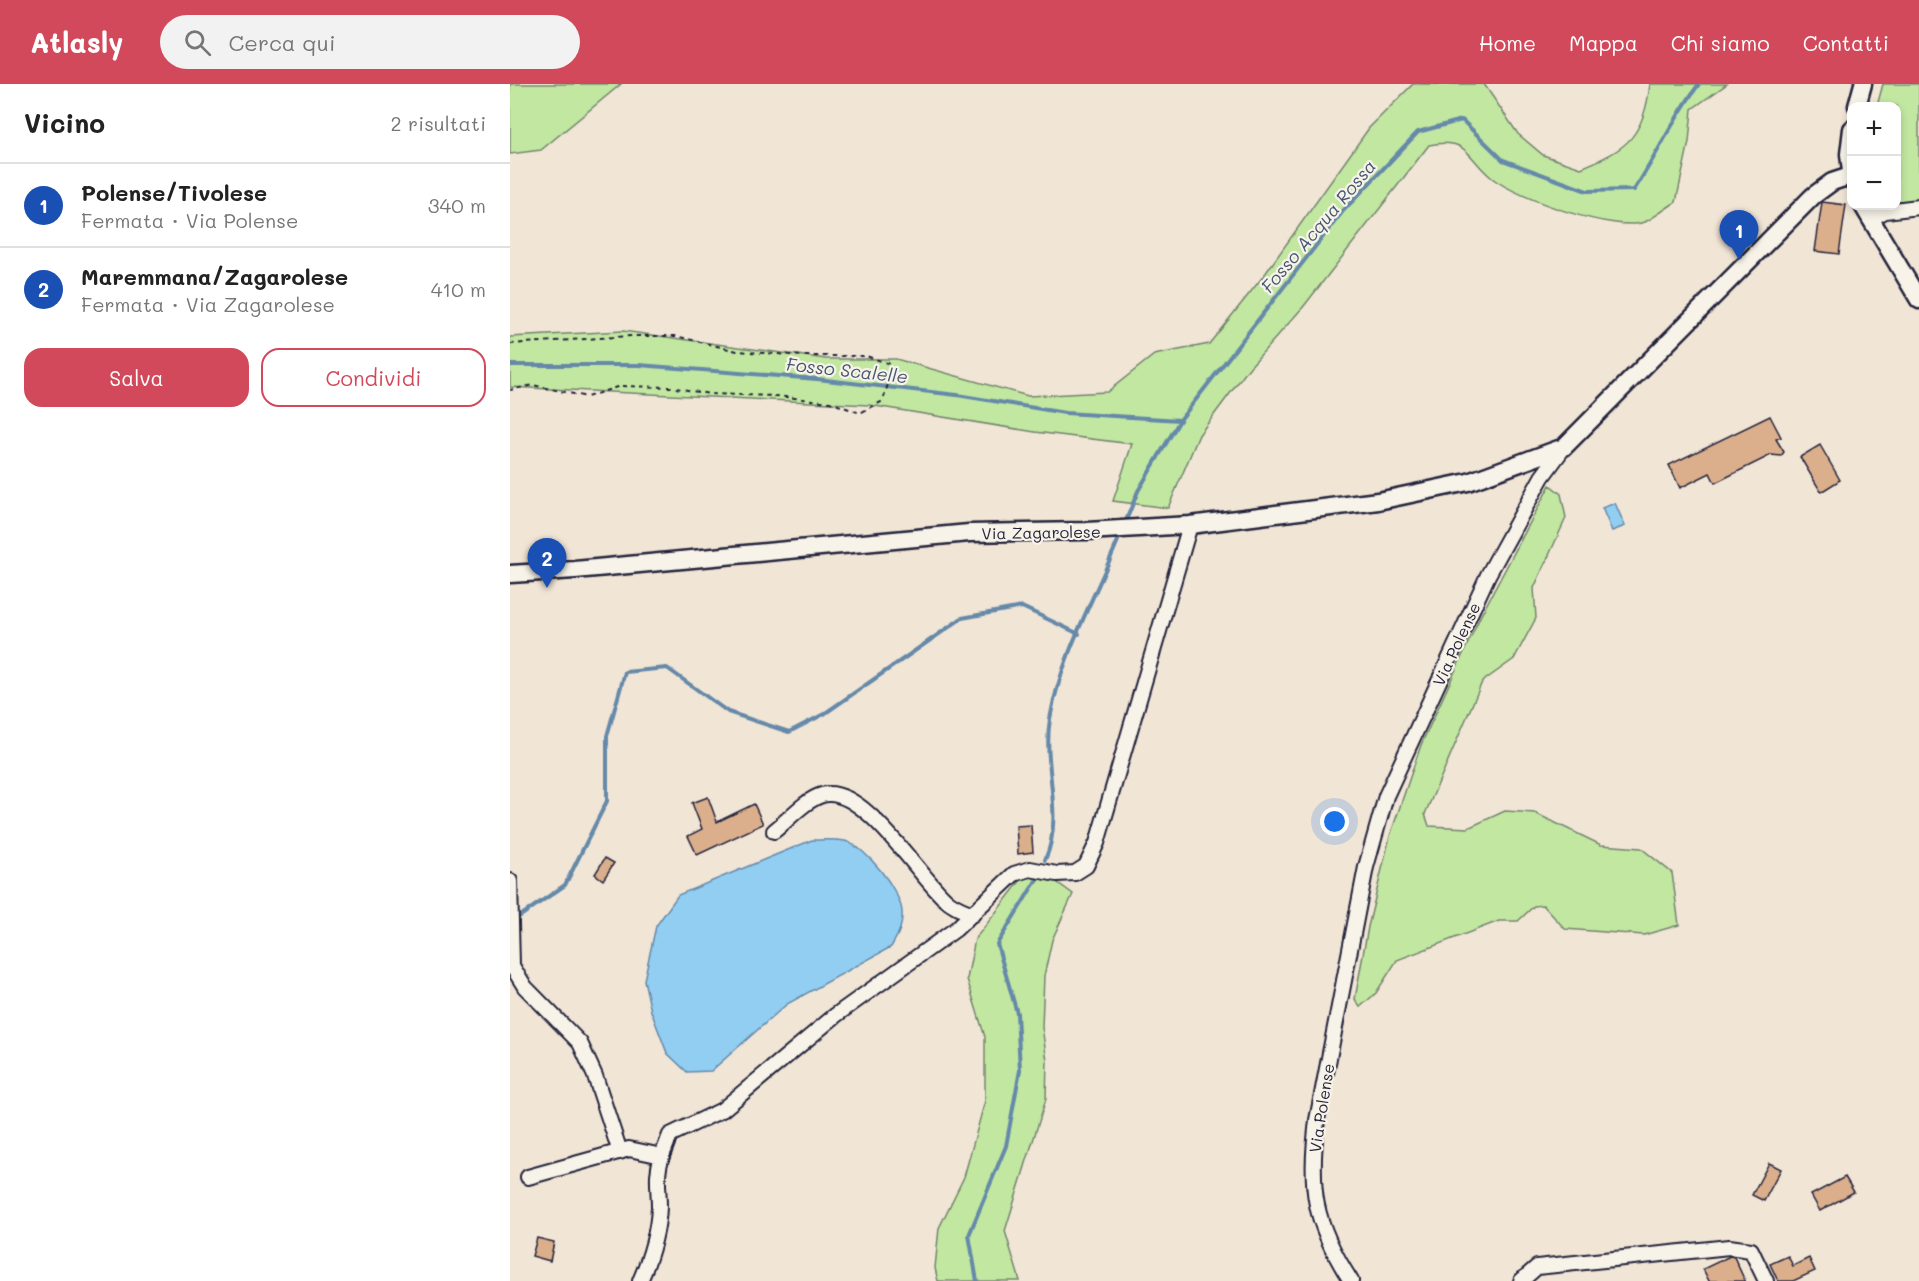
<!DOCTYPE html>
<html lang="it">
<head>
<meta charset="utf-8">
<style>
	:root { --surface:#fff; --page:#f2f2f2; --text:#222; --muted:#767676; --line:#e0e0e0; --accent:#d1495b }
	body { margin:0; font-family:Mali,sans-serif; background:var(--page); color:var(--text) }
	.controls { position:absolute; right:18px; top:18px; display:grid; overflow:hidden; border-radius:12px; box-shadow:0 3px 9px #0003 }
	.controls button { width:54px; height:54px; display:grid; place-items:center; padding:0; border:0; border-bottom:2px solid var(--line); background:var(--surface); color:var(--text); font:30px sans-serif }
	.you { position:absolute; left:825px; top:738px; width:21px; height:21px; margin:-15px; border:4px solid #fff; border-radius:50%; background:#1a73e8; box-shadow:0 0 0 9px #1a73e833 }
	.badge { display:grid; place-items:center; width:39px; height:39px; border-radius:50%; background:var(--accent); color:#fff; font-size:20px; font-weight:700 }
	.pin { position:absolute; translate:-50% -50px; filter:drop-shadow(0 2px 3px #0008) }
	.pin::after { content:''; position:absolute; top:32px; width:21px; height:18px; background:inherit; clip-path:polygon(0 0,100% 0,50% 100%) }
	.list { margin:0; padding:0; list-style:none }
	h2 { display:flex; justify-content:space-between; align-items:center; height:78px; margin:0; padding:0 24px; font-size:26px }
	h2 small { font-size:20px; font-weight:400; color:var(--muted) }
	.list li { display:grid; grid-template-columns:39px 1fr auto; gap:18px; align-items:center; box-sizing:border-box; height:84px; padding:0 24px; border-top:2px solid var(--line) }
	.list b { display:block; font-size:22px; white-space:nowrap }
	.list p { margin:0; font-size:20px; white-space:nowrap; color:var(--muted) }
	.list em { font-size:20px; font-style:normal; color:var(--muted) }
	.actions { display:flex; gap:12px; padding:18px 24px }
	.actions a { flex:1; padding:14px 0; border:2px solid var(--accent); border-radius:18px; text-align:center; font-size:21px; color:var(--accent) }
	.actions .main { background:var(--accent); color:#fff }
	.icon { flex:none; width:33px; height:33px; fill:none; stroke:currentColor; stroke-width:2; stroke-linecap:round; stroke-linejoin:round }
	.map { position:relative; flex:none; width:1409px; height:1197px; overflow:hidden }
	header { display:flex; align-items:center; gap:36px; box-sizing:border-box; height:84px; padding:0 30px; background:var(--accent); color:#fff }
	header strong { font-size:28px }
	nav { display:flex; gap:33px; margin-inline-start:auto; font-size:21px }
	.search { width:420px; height:54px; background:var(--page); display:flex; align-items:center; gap:15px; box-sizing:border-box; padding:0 21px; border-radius:33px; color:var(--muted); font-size:22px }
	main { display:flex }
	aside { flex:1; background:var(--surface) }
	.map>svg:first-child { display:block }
	.green { fill:#c2e7a1; stroke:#72846e; stroke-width:1.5 }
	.water { fill:#91cef2; stroke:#6589a9; stroke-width:1.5 }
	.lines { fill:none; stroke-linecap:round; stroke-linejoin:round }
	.stream { stroke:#6589a9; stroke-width:4 }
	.building { fill:#dbaf8c; stroke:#22223b; stroke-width:1.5 }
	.minor-casing { stroke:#22223b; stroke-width:18 }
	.major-casing { stroke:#22223b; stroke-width:21 }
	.path { stroke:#22223b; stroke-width:2; stroke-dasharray:4.5 4.5; stroke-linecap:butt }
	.minor { stroke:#f7f3e8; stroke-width:14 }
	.major { stroke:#f7f3e8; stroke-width:16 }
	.labels { text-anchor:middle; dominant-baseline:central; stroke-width:4.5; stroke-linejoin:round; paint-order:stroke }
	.street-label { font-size:16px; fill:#22223b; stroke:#f7f3e8 }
	.water-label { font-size:18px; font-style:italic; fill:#435672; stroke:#f7f3e8 }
</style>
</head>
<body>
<header>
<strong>Atlasly</strong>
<div class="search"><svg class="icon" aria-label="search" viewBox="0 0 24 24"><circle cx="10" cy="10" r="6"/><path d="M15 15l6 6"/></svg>Cerca qui</div>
<nav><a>Home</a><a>Mappa</a><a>Chi siamo</a><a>Contatti</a></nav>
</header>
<main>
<aside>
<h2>Vicino<small>2 risultati</small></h2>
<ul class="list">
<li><span class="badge" style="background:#1a4fb4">1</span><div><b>Polense/Tivolese</b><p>Fermata · Via Polense</p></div><em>340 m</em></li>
<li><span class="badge" style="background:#1a4fb4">2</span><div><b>Maremmana/Zagarolese</b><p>Fermata · Via Zagarolese</p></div><em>410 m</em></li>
</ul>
<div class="actions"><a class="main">Salva</a><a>Condividi</a></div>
</aside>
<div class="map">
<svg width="1409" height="1197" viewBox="0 0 1409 1197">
	<rect width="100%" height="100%" fill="#f1e5d6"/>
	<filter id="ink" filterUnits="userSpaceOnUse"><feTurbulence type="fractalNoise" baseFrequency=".0167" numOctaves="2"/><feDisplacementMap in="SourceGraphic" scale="12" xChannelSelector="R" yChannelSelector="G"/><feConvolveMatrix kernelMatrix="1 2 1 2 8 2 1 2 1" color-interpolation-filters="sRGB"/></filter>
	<g filter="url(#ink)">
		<g class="green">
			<path d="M0,0H111L31,66L0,70Z"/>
			<path d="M903,0H974L1008,50L1033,71L1071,84C1118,65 1134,52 1140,0H1217L1182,25L1179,58L1166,118C1156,124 1145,133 1135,138C1105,149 1007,114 982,94C957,74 959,53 919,61L794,222L739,284L689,351L658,424L603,417L622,360L525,348L359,321L0,303V253L113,247L316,275H386L518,312L597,308L644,271L699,260L755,190L859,44Z"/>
			<path d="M1373,0H1409V118L1387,120L1386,22H1367Z"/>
			<path d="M1040,401L1051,410L1056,434L1024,504L1026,534L1004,575L972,598L915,730L919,742L958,744L995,727L1025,729L1091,761L1131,764L1162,789L1169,841L1134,851L1055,845L1033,821L1024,822L1008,837H989L887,876L866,909L850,923L845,915L858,843L880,752L911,661L971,531Z"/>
			<path d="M522,789L541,794L563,810L542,856L534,892L532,943L537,977L536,1015L495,1147L510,1197H428L425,1184L429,1144L454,1093L475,1017V953L457,895L465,855L511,796Z"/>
		</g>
		<g class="water">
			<path d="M1105,419L1115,442L1102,447L1092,424Z"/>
			<path d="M302,756C312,756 325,755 335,757C355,762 391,807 392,828C393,842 388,851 381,863L277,920L201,987L177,988L157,969L141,927L134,896L146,842L168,811Z"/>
		</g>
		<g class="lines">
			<g class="stream">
				<path d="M0,281H129L307,295L447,311L555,329L670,336"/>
				<path d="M615,439L628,407L670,336L833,127L908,48L952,36L993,76L1077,107L1124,106C1147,71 1164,33 1189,0"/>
				<path d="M535,776C555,732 532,681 540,635C551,572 585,513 609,454"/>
				<path d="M6,835L55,801L97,717V652L115,588L157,584L218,628L279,648L314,630L452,534L512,523L569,550"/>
				<path d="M467,1197L459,1151L496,1062L510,986L507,929L487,860L527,795"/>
			</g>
		</g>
		<g class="building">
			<path d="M1312,118L1336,121L1329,170L1305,167Z"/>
			<path d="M1260,332L1271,353L1266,355L1274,368L1271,372L1261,371L1205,399L1200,389L1170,404L1159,381Z"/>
			<path d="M1310,361L1330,396L1311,408L1290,373Z"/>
			<path d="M198,713L207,738L244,720L253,740L187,771L178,752L192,745L182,719Z"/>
			<path d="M521,741L523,768L508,770L506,742Z"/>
			<path d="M95,774L104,779L93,796L85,790Z"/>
			<path d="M1259,1079L1271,1085L1254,1117L1242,1111Z"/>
			<path d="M1335,1093L1344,1108L1310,1127L1301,1111Z"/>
			<path d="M27,1154L44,1158L40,1177L22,1172Z"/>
			<path d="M1220,1172L1224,1173L1235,1197H1199L1193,1185Z"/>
			<path d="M1278,1172L1283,1182L1299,1174L1305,1187L1283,1197H1268L1260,1180Z"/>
		</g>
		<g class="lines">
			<g class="minor-casing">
				<g id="minor">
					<path d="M1360,135L1375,127L1409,123"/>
					<path d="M264,747C278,736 295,716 312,711C353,700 407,790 435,815C443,823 453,826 463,830"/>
					<path d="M0,797L2,882L15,903L70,959L85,992L110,1068"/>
					<path d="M18,1093L119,1065L152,1072L160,1051L212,1026L326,931L446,845L504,790L520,785L547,790L565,789L576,782L587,759L680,441"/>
					<path d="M130,1197C140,1174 148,1149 149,1123C149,1103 145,1092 152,1072"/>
					<path d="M841,1197C803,1138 799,1104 807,1036L856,783L876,712L978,491L1032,393L1054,363"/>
					<path d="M1011,1197L1027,1183L1219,1163L1241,1166L1256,1197"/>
				</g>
			</g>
			<g class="major-casing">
				<g id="major">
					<path d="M1347,22L1353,0"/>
					<path d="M1342,45L1339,70L1342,96"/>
					<path d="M1353,122L1409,216"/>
					<path d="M0,490L65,486L459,449L577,447L680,441L868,417L958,398L1054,363L1303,112L1322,98L1340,92"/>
				</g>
			</g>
			<path class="path" d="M0,260L121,252H166L227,267L293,272H356L380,280V293L373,317L350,329L320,318L266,312L199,310L161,303L110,302L77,313L23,301L0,306"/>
			<use href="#minor" class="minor"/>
			<use href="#major" class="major"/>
		</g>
	</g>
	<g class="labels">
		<g class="street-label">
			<text transform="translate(531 448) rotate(-1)">Via Zagarolese</text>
			<text transform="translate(946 560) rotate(-65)">Via Polense</text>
			<text transform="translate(811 1024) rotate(-81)">Via Polense</text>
		</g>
		<g class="water-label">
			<text transform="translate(808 142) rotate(-50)">Fosso Acqua Rossa</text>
			<text transform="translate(337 286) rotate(6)">Fosso Scalelle</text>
		</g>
	</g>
</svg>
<div class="controls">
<button>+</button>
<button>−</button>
</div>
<div class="you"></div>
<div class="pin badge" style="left:1229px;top:176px;background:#1a4fb4">1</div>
<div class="pin badge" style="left:37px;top:504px;background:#1a4fb4">2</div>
</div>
</main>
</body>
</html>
